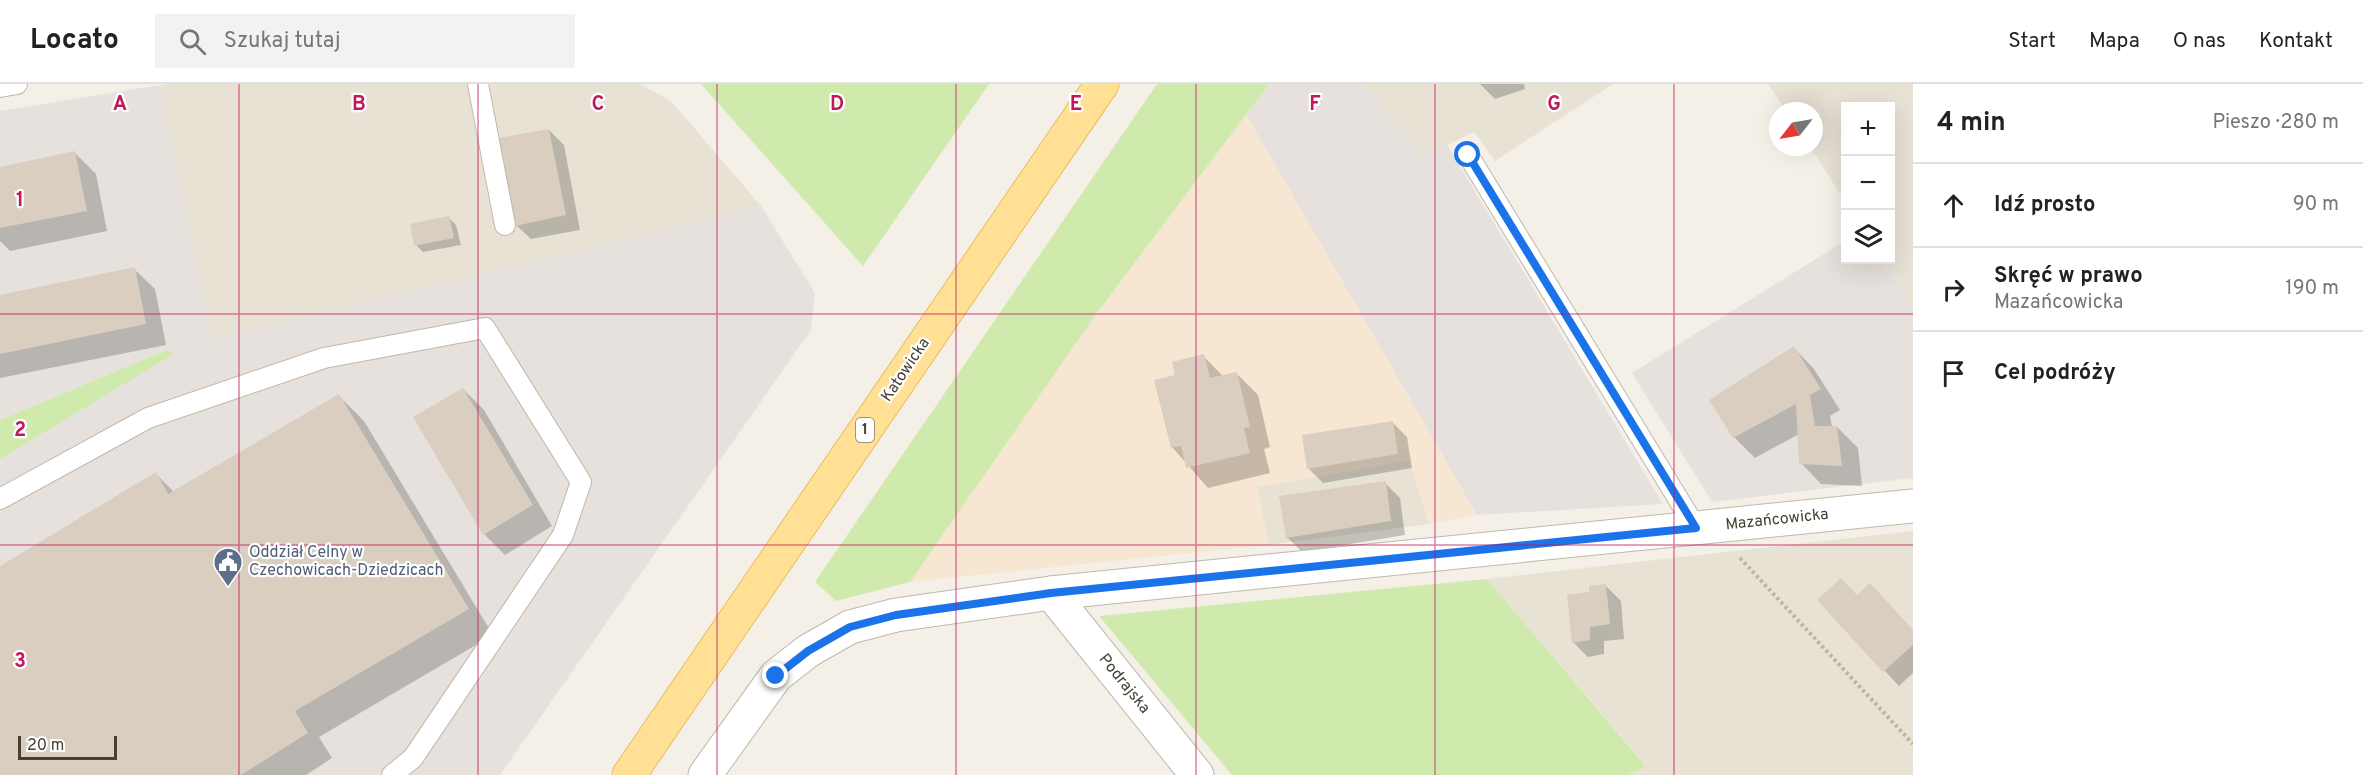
<!DOCTYPE html>
<html lang="pl">
<head>
<meta charset="utf-8">
<style>
	:root { --surface:#fff; --page:#f2f2f2; --text:#222; --muted:#767676; --line:#e0e0e0 }
	body { margin:0; font-family:Overpass,sans-serif; background:var(--page); color:var(--text) }
	.controls { position:absolute; right:18px; top:18px; display:grid; overflow:hidden; border-radius:0px; box-shadow:0 6px 24px #0002 }
	.controls button { width:54px; height:54px; display:grid; place-items:center; padding:0; border:0; border-bottom:2px solid var(--line); background:var(--surface); color:var(--text); font:30px sans-serif }
	.compass { position:absolute; left:1769px; top:18px; width:54px; height:54px; border-radius:50%; background:var(--surface); box-shadow:0 6px 24px #0002; rotate:239deg }
	.scale { position:absolute; left:18px; bottom:15px; width:99px; box-sizing:border-box; padding-left:6px; border:3px solid #474035; border-top:0; font-size:16px; line-height:21px; white-space:nowrap; color:#474035; -webkit-text-stroke:4px #fff; paint-order:stroke }
	.stop { position:absolute; width:18px; height:18px; margin:-14px; border:4px solid #1a73e8; border-radius:50%; background:#fff }
	.stop.end { background:#1a73e8; border-color:#fff; box-shadow:0 2px 6px #0008 }
	.list { margin:0; padding:0; list-style:none }
	h2 { display:flex; justify-content:space-between; align-items:center; height:78px; margin:0; padding:0 24px; font-size:26px }
	h2 small { font-size:20px; font-weight:400; color:var(--muted) }
	.list li { display:grid; grid-template-columns:39px 1fr auto; gap:18px; align-items:center; box-sizing:border-box; height:84px; padding:0 24px; border-top:2px solid var(--line) }
	.list b { display:block; font-size:22px; white-space:nowrap }
	.list p { margin:0; font-size:20px; white-space:nowrap; color:var(--muted) }
	.list em { font-size:20px; font-style:normal; color:var(--muted) }
	.icon { flex:none; width:33px; height:33px; fill:none; stroke:currentColor; stroke-width:2; stroke-linecap:round; stroke-linejoin:round }
	.map { position:relative; flex:none; width:1913px; height:691px; overflow:hidden }
	header { display:flex; align-items:center; gap:36px; box-sizing:border-box; height:84px; padding:0 30px; background:var(--surface); border-bottom:2px solid var(--line) }
	header strong { font-size:28px }
	nav { display:flex; gap:33px; margin-inline-start:auto; font-size:21px }
	.search { width:420px; height:54px; background:var(--page); display:flex; align-items:center; gap:15px; box-sizing:border-box; padding:0 21px; border-radius:0px; color:var(--muted); font-size:22px }
	main { display:flex }
	aside { flex:1; background:var(--surface) }
	.map>svg:first-child { display:block }
	.residential { fill:#e8e2d5 }
	.commercial { fill:#f7e6d1 }
	.industrial { fill:#e6e1dc }
	.green { fill:#d0eaae }
	.shadow { fill:#0003 }
	.building { fill:#d9cebf }
	.lines { fill:none; stroke-linecap:round; stroke-linejoin:round }
	.lane-casing { stroke:#c0b8a9; stroke-width:22 }
	.street-casing { stroke:#c0b8a9; stroke-width:35 }
	.primary-casing { stroke:#e8be60; stroke-width:35 }
	.path { stroke:#c2b39a; stroke-width:4; stroke-dasharray:3 3; stroke-linecap:butt }
	.lane { stroke:#fff; stroke-width:20 }
	.street { stroke:#fff; stroke-width:33 }
	.primary { stroke:#ffe095; stroke-width:33 }
	.route { stroke:#1a73e8; stroke-width:8 }
	.grid { fill:none; stroke:#c2185b; stroke-width:1.5; stroke-opacity:0.55 }
	.labels { text-anchor:middle; dominant-baseline:central; stroke-width:4.5; stroke-linejoin:round; paint-order:stroke }
	.shield { fill:#fff; stroke:#7e7972; stroke-width:1.5 }
	.shield-label { font-size:15px; font-weight:bold; fill:#474035 }
	.street-label { font-size:16px; fill:#474035; stroke:#fff }
	.service-label { font-size:16px; fill:#4e5e75; stroke:#fff; text-anchor:start }
	.grid-label { font-size:20px; text-anchor:middle; font-weight:bold; fill:#c2185b; stroke:#fff; stroke-width:4.5; stroke-linejoin:round; paint-order:stroke }
</style>
</head>
<body>
<header>
<strong>Locato</strong>
<div class="search"><svg class="icon" aria-label="search" viewBox="0 0 24 24"><circle cx="10" cy="10" r="6"/><path d="M15 15l6 6"/></svg>Szukaj tutaj</div>
<nav><a>Start</a><a>Mapa</a><a>O nas</a><a>Kontakt</a></nav>
</header>
<main>
<div class="map">
<svg width="1913" height="691" viewBox="0 0 1913 691">
	<rect width="100%" height="100%" fill="#f4f0e7"/>
	<g class="residential">
		<path d="M166,0H640L671,17L761,122L212,255L160,1Z"/>
		<path d="M1364,0H1613L1495,77L1474,48L1422,74Z"/>
		<path d="M1768,0H1913V220L1884,176H1890V22H1846L1845,117L1810,63H1814V27H1786Z"/>
		<path d="M1410,376L1429,440L1268,461L1258,403Z"/>
		<path d="M1913,447V691H1626L1646,681L1487,495Z"/>
	</g>
	<path class="commercial" d="M1246,30L1477,431L1429,440L1409,376L1258,403L1268,461L910,498L1097,229Z"/>
	<g class="industrial">
		<path d="M1269,0H1364L1422,73L1447,61L1663,420L1477,431L1246,30Z"/>
		<path d="M160,1L212,255L761,122L815,209L811,246L500,691H0V375L171,271L169,265L0,336V27Z"/>
		<path d="M1845,157L1846,176H1884L1913,220V394L1712,418L1632,289Z"/>
	</g>
	<g class="green">
		<path d="M701,0H989L863,182Z"/>
		<path d="M1157,0H1269L1097,229L910,498L836,517L815,498Z"/>
		<path d="M169,265L172,271L0,375V336Z"/>
		<path d="M1487,495L1646,682L1626,691H1232L1099,532Z"/>
	</g>
	<g class="shadow">
		<path d="M1480,0H1524L1525,5L1495,15Z"/>
		<path d="M549,46L564,61L580,146L531,155L516,141Z"/>
		<path d="M75,69L96,90L107,147L10,167L0,157V84Z"/>
		<path d="M449,134L456,141L461,161L423,168L416,161Z"/>
		<path d="M134,185L155,205L166,261L0,294V212Z"/>
		<path d="M1794,264L1814,285L1840,326L1830,332L1832,343H1837L1858,364L1862,402L1821,400L1801,379L1799,350L1755,374L1735,354L1711,316Z"/>
		<path d="M1203,272L1224,293L1237,290L1258,311L1270,363L1264,365L1270,389L1208,404L1172,363L1177,292Z"/>
		<path d="M463,305L484,326L552,442L505,471L484,450Z"/>
		<path d="M339,312L364,337L493,551L319,653L332,674L306,691H0V484L155,389L174,408Z"/>
		<path d="M1392,338L1407,353L1412,384L1323,399L1308,384Z"/>
		<path d="M1385,399L1400,414L1405,451L1302,468L1287,453Z"/>
		<path d="M1606,502L1621,517L1624,555L1604,557V570L1588,573L1573,558L1590,510Z"/>
		<path d="M1857,513L1913,547V589L1899,602L1819,516Z"/>
	</g>
	<g class="building">
		<path d="M549,45L566,131L515,142L498,54Z"/>
		<path d="M75,67L87,127L0,144V83Z"/>
		<path d="M449,132L454,154L414,162L410,140Z"/>
		<path d="M135,183L146,240L0,270V211Z"/>
		<path d="M1794,262L1821,305L1810,311L1815,342H1837L1842,382L1799,380L1796,320L1733,354L1709,316Z"/>
		<path d="M1204,270L1210,294L1237,288L1250,343L1244,344L1250,369L1186,384L1181,362L1171,364L1154,296L1175,291L1172,278Z"/>
		<path d="M463,304L533,421L483,451L413,333Z"/>
		<path d="M339,310L469,525L295,627L308,649L241,691H0V482L156,388L168,410Z"/>
		<path d="M1393,337L1398,370L1307,385L1302,351Z"/>
		<path d="M1386,397L1391,437L1286,454L1279,412Z"/>
		<path d="M1841,494L1857,511L1870,499L1913,546V561L1883,588L1817,516Z"/>
		<path d="M1606,500L1610,540L1590,543V556L1572,559L1567,511L1589,508V502Z"/>
	</g>
	<g class="lines">
		<g class="lane-casing">
			<g id="lane">
				<path d="M478,0L505,141"/>
				<path d="M0,3L17,0"/>
				<path d="M1468,71L1696,444"/>
				<path d="M0,415L148,334L324,274L485,244L581,398L563,451L413,674L392,691"/>
			</g>
		</g>
		<g class="street-casing">
			<g id="street">
				<path d="M1051,509L1197,691"/>
				<path d="M705,691L776,592L808,567L850,543L896,531L1051,509L1913,422"/>
			</g>
		</g>
		<g class="primary-casing">
			<path id="primary" d="M629,691L1102,0"/>
		</g>
		<path class="path" d="M1740,474L1913,660"/>
		<use href="#lane" class="lane"/>
		<use href="#street" class="street"/>
		<use href="#primary" class="primary"/>
	</g>
	<g class="lines">
		<path class="route" d="M776,592L808,567L850,543L896,531L1051,509L1696,444L1468,71"/>
	</g>
	<path class="grid" d="M239,0V691M478,0V691M717,0V691M956,0V691M1196,0V691M1435,0V691M1674,0V691M0,230H1913M0,461H1913"/>
	<defs>
		<g id="civic-pin" transform="scale(1.5)"><path d="M0 17L-7.5 6A9.5 9.5 0 1 1 7.5 6Z" fill="#5c6f8a" stroke="#fff"/><path d="M-.6-6.5H3V-4.5H.6V-3L4-1V1h2V6H-6V1h2V-1L-.6-3ZM-1.2 2.5V6h2.4V2.5Z" fill="#fff"/></g>
	</defs>
	<g fill-rule="evenodd">
		<use href="#civic-pin" x="228" y="478"/>
	</g>
	<g class="labels">
		<rect class="shield" x="856" y="334" width="18" height="24" rx="4.5"/>
		<g class="shield-label">
			<text x="865" y="346">1</text>
		</g>
		<g class="street-label">
			<text transform="translate(906 286) rotate(-56)">Katowicka</text>
			<text transform="translate(1777 436) rotate(-6)">Mazańcowicka</text>
			<text transform="translate(1124 600) rotate(51)">Podrajska</text>
		</g>
		<g class="service-label">
			<text x="249" y="469">Oddział Celny w<tspan x="249" dy="18">Czechowicach-Dziedzicach</tspan></text>
		</g>
	</g>
	<g class="grid-label">
		<text x="120" y="26">A</text>
		<text x="359" y="26">B</text>
		<text x="598" y="26">C</text>
		<text x="837" y="26">D</text>
		<text x="1076" y="26">E</text>
		<text x="1315" y="26">F</text>
		<text x="1554" y="26">G</text>
		<text x="20" y="122">1</text>
		<text x="20" y="352">2</text>
		<text x="20" y="583">3</text>
	</g>
</svg>
<div class="controls">
<button>+</button>
<button>−</button>
<button><svg class="icon" aria-label="layers" viewBox="0 0 24 24"><path d="M12 4l9 5-9 5-9-5zM3 14l9 5 9-5"/></svg></button>
</div>
<svg class="compass" viewBox="-18 -18 36 36"><path d="M0-13l5 13h-10z" fill="#e53935"/><path d="M0 13l5-13h-10z" fill="#767676"/></svg>
<div class="scale">20 m</div>
<div class="stop" style="left:1468px;top:71px"></div>
<div class="stop end" style="left:776px;top:592px"></div>
</div>
<aside>
<h2>4 min<small>Pieszo · 280 m</small></h2>
<ul class="list">
<li><svg class="icon" aria-label="ahead" viewBox="0 0 24 24"><path d="M12 20V5M6 11l6-6 6 6"/></svg><div><b>Idź prosto</b></div><em>90 m</em></li>
<li><svg class="icon" aria-label="right" viewBox="0 0 24 24"><path d="M7 20v-9h11M14 6l5 5-5 5"/></svg><div><b>Skręć w prawo</b><p>Mazańcowicka</p></div><em>190 m</em></li>
<li><svg class="icon" aria-label="arrive" viewBox="0 0 24 24"><path d="M6 21V4h12l-3 4 3 4H6"/></svg><div><b>Cel podróży</b></div></li>
</ul>
</aside>
</main>
</body>
</html>
